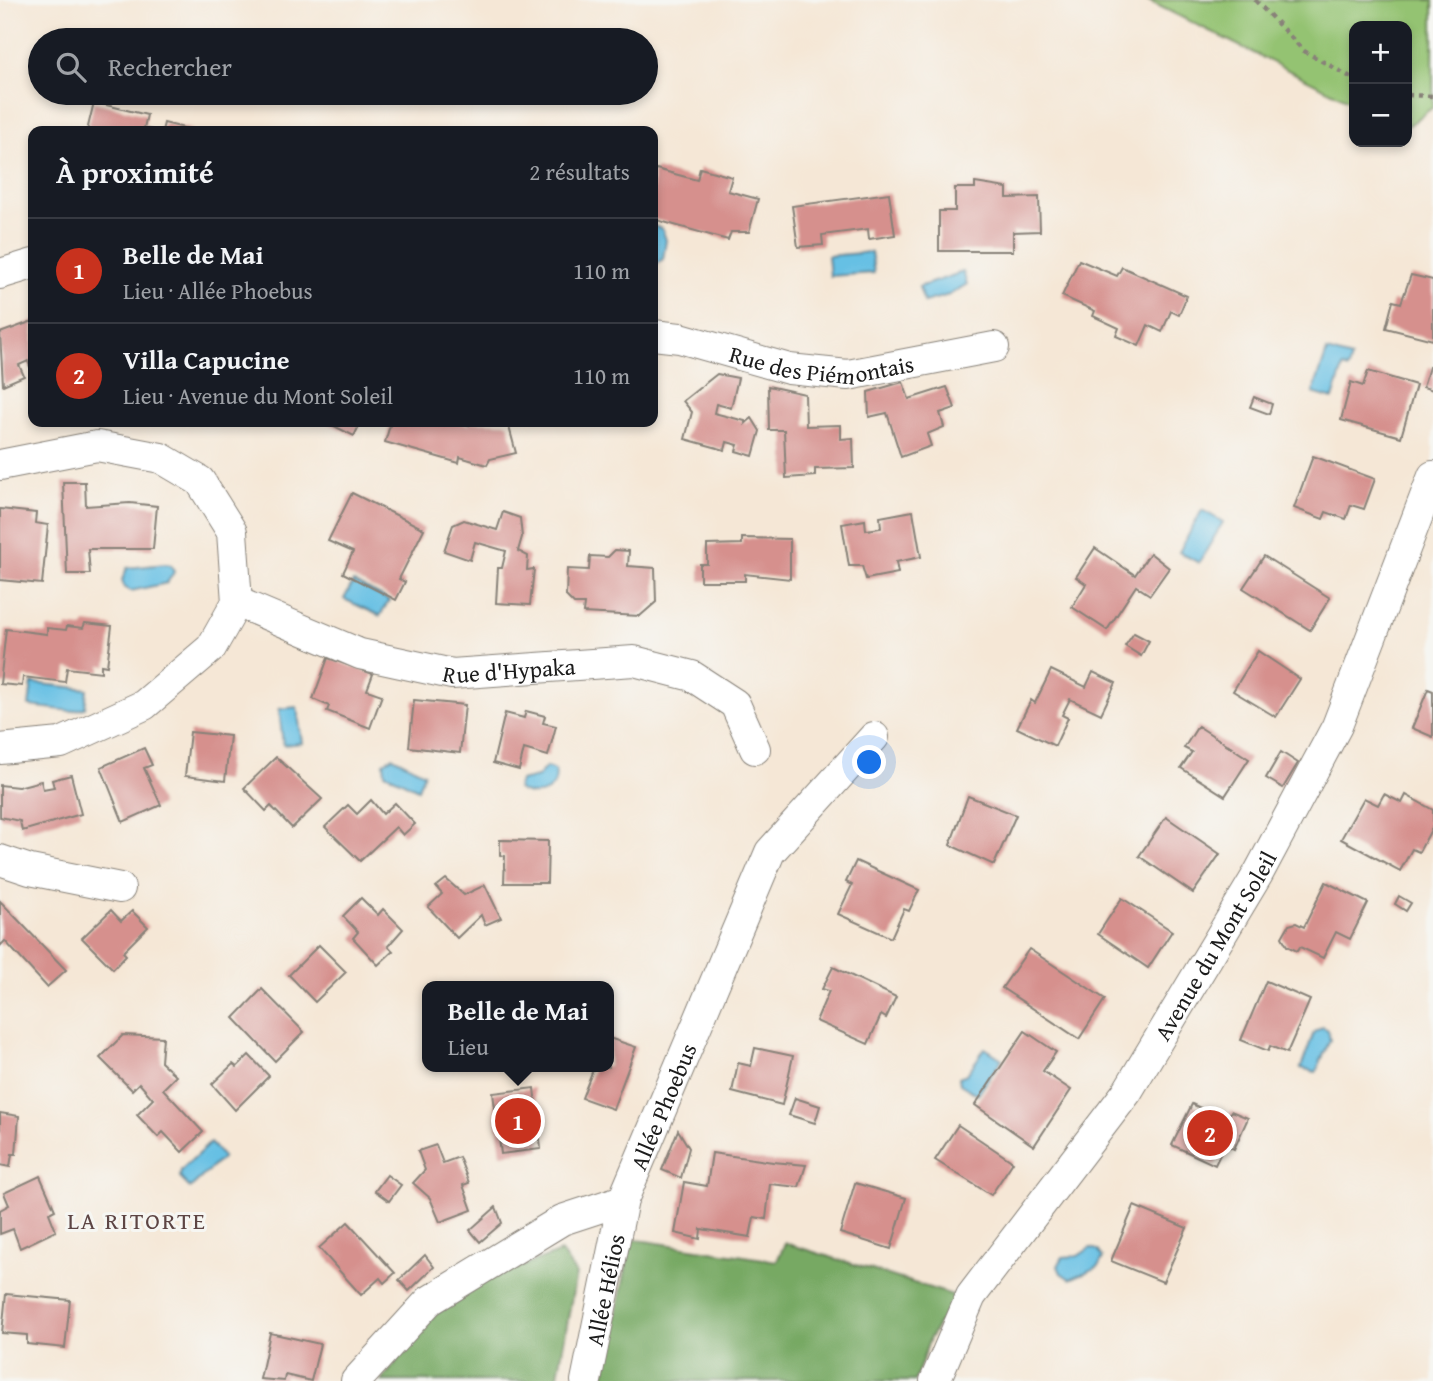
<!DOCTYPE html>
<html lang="fr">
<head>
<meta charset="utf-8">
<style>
	:root { --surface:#171b24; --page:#20242c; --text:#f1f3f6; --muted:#9ea1a6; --line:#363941; --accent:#c8321e }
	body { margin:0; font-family:"Gentium Book Plus",serif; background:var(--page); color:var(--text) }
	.controls { position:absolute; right:21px; top:21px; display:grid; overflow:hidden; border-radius:14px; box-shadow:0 4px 10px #0003 }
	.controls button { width:63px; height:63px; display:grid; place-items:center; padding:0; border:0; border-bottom:2px solid var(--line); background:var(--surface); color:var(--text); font:35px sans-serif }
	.you { position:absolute; left:870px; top:763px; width:24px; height:24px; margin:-18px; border:5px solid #fff; border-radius:50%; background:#1a73e8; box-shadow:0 0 0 10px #1a73e833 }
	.badge { display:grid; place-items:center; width:46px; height:46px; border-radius:50%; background:var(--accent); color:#fff; font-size:23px; font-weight:700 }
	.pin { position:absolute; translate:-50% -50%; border:4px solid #fff; box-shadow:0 2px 7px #0006 }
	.popup { position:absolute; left:422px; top:981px; width:192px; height:91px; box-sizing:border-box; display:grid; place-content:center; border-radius:14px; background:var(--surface); filter:drop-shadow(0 2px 5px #0005); font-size:23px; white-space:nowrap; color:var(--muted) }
	.popup b { font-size:26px; color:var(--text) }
	.popup::after { content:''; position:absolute; left:50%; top:100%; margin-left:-14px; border:14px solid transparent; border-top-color:var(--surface) }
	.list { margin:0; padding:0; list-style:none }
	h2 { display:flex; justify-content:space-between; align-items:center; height:91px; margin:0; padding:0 28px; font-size:30px }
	h2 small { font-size:23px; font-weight:400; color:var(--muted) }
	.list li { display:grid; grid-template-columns:46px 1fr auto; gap:21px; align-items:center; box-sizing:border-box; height:105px; padding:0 28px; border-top:2px solid var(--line) }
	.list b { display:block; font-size:26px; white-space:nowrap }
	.list p { margin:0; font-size:23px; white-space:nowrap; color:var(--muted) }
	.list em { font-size:23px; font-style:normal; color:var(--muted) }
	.icon { flex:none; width:38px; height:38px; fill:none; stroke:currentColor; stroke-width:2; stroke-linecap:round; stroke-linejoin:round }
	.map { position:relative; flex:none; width:1433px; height:1381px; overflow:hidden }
	.search { position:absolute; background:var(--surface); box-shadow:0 4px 10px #0003; left:28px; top:28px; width:630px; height:77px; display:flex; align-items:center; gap:18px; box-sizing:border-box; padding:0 24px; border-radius:38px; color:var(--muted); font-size:26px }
	.panel { position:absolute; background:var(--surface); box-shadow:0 4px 10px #0003; left:28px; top:126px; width:630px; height:301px; border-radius:14px }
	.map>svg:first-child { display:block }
	.green { fill:#94c372; stroke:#587047; stroke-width:2 }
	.forest { fill:#77a964; stroke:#4a6240; stroke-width:2 }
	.water { fill:#66c0e4; stroke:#416e80; stroke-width:2 }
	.building { fill:#d6908d }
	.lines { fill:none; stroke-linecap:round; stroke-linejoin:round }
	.minor-casing { stroke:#888279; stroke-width:32 }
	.path { stroke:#888279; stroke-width:4.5; stroke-dasharray:5 5; stroke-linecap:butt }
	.minor { stroke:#fff; stroke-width:30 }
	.labels { text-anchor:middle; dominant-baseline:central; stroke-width:6; stroke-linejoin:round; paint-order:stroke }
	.street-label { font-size:23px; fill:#1c1c1c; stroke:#f6f6f2 }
	.neighbourhood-label { font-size:24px; letter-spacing:2px; fill:#5d4544; stroke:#f6f6f2 }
</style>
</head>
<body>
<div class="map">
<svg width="1433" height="1381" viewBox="0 0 1433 1381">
	<rect width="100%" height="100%" fill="#f6f6f2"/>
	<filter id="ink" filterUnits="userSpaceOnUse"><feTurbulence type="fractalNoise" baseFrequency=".0143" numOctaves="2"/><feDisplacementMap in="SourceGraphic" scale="14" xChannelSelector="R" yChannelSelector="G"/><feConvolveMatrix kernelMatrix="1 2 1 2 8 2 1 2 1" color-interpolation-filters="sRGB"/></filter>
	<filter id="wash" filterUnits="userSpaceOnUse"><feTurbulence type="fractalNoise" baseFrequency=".00686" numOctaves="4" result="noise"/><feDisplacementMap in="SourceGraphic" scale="28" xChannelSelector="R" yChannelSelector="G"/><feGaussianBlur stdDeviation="1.57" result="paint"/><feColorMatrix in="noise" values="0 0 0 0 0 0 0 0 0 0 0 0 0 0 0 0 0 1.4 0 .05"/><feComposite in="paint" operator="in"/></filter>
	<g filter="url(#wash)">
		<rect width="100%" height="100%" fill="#f5e7d6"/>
		<path class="green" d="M1147,0H1433V107L1407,127V26H1354V103Z"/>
		<g class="forest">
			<path d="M632,1239L777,1261L785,1243L956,1296L930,1338L915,1381H603Z"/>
			<path d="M561,1252L576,1274L557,1381H381L434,1315L482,1281Z"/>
		</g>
		<g class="water">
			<path d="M653,226L662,229L666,240L663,259L653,266Z"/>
			<path d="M871,252L874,273L830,276L828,256Z"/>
			<path d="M963,272L967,284L949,295L924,302L919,287Z"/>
			<path d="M1327,351L1351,358L1348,369L1343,367L1333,399L1313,393Z"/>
			<path d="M1202,510L1223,522L1199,563L1179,552Z"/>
			<path d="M166,564L171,565L174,572L167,583L131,591L124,587L122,580L127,568Z"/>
			<path d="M353,582L389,600L380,616L344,599Z"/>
			<path d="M32,683L87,689L85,708L71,711L29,706Z"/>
			<path d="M297,707L302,743L283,745L279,709Z"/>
			<path d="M393,757L424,773L418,789L385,773L384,762Z"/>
			<path d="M546,767L555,770C560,794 534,800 517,789L520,781L537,777Z"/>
			<path d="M1323,1027L1328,1030L1330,1040L1316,1072L1301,1068L1314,1032Z"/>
			<path d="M985,1048L1002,1059L978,1095L960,1084L959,1077L967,1074Z"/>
			<path d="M210,1143L223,1157L190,1188L180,1178L181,1170Z"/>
			<path d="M1090,1248L1098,1250L1103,1258L1098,1267L1070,1279L1061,1273L1058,1266L1063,1257L1078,1256Z"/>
		</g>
		<g id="blocks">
			<g class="building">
				<path d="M94,102L147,115L144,128L156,131H87Z"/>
				<path d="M164,123L192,130V131H162Z"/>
				<path d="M700,168L732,177L728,191L758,199L749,232H731L728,240L653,219V174L656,169L697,180Z"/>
				<path d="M975,183L1007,188V198L1039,197L1040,231L1013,232V251H939V211H955V188H975Z"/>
				<path d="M889,193L895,235L869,239L868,229L822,235L823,245L798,247L792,206Z"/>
				<path d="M1079,260L1117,276L1122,267L1187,296L1179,315L1171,311L1162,332L1148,325L1139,346L1116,336L1119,328L1093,316L1095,311L1062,296Z"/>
				<path d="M1411,275L1433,280V340L1386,328L1393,301L1401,303Z"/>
				<path d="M33,321V366L30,367L28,361L19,365L24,376L3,385L0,333Z"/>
				<path d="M1429,367L1433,368V390L1423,387Z"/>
				<path d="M1368,371L1416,385L1401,437L1341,420L1351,382L1363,386Z"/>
				<path d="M717,374L738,378L731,408L716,404L714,413L745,421V424L752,418L760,431L753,456L736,451L738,445L727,442L725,450L685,439L692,412L683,401Z"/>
				<path d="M903,382L909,399L947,387L955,408L940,413L944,427L927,434L931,446L901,457L887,413L869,417L868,392Z"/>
				<path d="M768,386L805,394L806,426L841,425V439L853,438L854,468L815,469V476L786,478L784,430H769Z"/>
				<path d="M1254,397L1272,404L1269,414L1250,407Z"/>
				<path d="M326,422H361L354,436Z"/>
				<path d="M391,422H458L469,425L470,422L508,423L516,453L490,459L487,465L460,457L459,463L385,442Z"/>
				<path d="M1313,456L1375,479L1364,509L1351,505L1346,519L1326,512L1323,519L1294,508Z"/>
				<path d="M63,482H85L86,506L130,503L157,506L153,549H88L90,574H67Z"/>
				<path d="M352,493L424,529L399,579L405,582L396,600L343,573L353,552L328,541Z"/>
				<path d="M0,509L36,513L35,523L48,525L42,584L0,580Z"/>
				<path d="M913,511L921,557L896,562L898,573L866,579L862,566H849L842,524L865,520L866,530L881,528L880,517Z"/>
				<path d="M503,512L520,518L522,537L518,551L528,556L527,570L534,569L530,605L496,603L498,568H502L506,551L475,542L470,560L444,551L453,525L464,520L497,530Z"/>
				<path d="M742,538L790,539V579L745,574V581H700V564H707V545L742,544Z"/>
				<path d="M1095,548L1135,575L1150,553L1169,568L1150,595L1136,586L1107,630L1072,607L1086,584L1076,577Z"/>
				<path d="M615,550L629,551L628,566L655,568L656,602L640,616L583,613L584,604H574L566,596L567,569L589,570L590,556L608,557Z"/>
				<path d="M1264,556L1330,598L1310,630L1243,588Z"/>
				<path d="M85,623L112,626L107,666L101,665V672L67,668L65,682L23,677L22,686L0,684L6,629L47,634V628L66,630L67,626L83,628Z"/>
				<path d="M1134,633L1149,641L1141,656L1125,646Z"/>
				<path d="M1258,651L1300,679L1276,717L1233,691Z"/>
				<path d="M328,658L373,674L367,690L382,695L370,728L327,711L329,706L313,699Z"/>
				<path d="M1051,670L1086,687L1093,672L1116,683L1101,714L1070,699L1062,715L1068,718L1055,746L1017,728L1031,700L1035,703Z"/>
				<path d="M1428,689L1433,691V737L1412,728Z"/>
				<path d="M414,700L465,705L460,753L409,747Z"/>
				<path d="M526,711L545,716L543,723L556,726L548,756L524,749L519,770L493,763L505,713L524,718Z"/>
				<path d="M1198,726L1249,759L1225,796L1181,768L1192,752L1184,748Z"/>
				<path d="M190,732L230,736L225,781L185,776Z"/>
				<path d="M144,748L152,765L144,768L161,805L123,822L101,767Z"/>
				<path d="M1281,752L1298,763L1283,788L1266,778Z"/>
				<path d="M276,757L322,799L292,828L271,806L266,811L244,788Z"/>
				<path d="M71,775L81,814L22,831L20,821L0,817V785L18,787L41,781L43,789L54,787L52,780Z"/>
				<path d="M1384,794L1402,803L1406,795L1433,810V826L1419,852L1412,849L1400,871L1341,839L1364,798L1378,805Z"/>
				<path d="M968,796L1016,815L994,865L950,845Z"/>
				<path d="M371,800L383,814L395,803L415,824L403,835L396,827L360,861L325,827L348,805L357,814Z"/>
				<path d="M1166,817L1220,854L1193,893L1139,856Z"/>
				<path d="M500,840L548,841L547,883H504L505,856L500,855Z"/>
				<path d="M856,861L919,890L909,911L904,909L891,938L838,914L852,885L846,882Z"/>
				<path d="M446,879L464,895L485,885L501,918L485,925L481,915L457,938L428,907L442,894L436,887Z"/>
				<path d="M1326,882L1368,903L1350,939L1336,932L1323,958L1300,947L1297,951L1287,946L1282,937L1289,925L1296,923L1304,927Z"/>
				<path d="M1399,896L1411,903L1406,911L1395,904Z"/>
				<path d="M361,898L378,915L383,909L403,929L388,946L393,951L378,965L353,938L358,932L343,916Z"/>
				<path d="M1122,898L1172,931L1148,968L1098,934Z"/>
				<path d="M0,901L66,970L47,987L5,941L0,946Z"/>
				<path d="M111,910L121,921L132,911L148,927L123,952L126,955L113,969L82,938Z"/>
				<path d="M319,945L346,972L315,1002L289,975Z"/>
				<path d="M1029,949L1105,999L1079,1039L1002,988Z"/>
				<path d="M833,967L896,997L886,1018L881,1015L868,1044L816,1021L829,991L822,989Z"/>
				<path d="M1266,981L1310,1000L1287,1053L1270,1046L1268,1051L1241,1040Z"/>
				<path d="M262,989L304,1032L275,1061L234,1018Z"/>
				<path d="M1025,1031L1056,1052L1043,1071L1071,1090L1034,1146L975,1105Z"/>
				<path d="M123,1035L163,1037L161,1062L176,1076L163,1089L203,1132L182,1152L163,1132L158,1137L137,1115L153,1099L139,1083L132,1090L100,1058Z"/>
				<path d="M609,1038L636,1047L613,1109L582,1098L594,1067H609Z"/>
				<path d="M755,1048L793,1056L782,1105L732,1092L738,1063L751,1066Z"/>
				<path d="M249,1055L269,1076L235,1110L212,1084L233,1064L237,1067Z"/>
				<path d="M534,1088L541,1149L501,1154L493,1093Z"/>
				<path d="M795,1098L820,1106L815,1123L789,1115Z"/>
				<path d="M1192,1104L1227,1121L1231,1111L1248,1118L1234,1149L1225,1144L1215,1165L1172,1145Z"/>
				<path d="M0,1113L19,1116L16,1154H12L10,1167L0,1165Z"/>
				<path d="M958,1125L1013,1162L991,1195L935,1160Z"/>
				<path d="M678,1130L689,1148L681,1178L662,1170Z"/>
				<path d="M436,1145L443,1163L459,1157L469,1183L463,1185L472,1210L440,1222L430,1198L413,1183L425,1170L418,1151Z"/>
				<path d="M712,1153L773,1162L806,1165L799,1187L770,1184L766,1219L754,1217L750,1237L701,1229L700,1239L675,1233L684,1182L707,1186Z"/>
				<path d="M387,1175L401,1185L389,1201L375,1191Z"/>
				<path d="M40,1176L55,1210L49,1213L56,1231L20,1248L13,1229L0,1234V1210L9,1205L4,1193Z"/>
				<path d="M855,1183L906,1198L891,1249L840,1233Z"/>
				<path d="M1134,1206L1187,1228L1163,1282L1111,1261Z"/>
				<path d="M496,1207L502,1223L480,1242L470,1230Z"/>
				<path d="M348,1222L395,1273L384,1283L380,1278L361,1295L319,1248Z"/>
				<path d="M425,1255L434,1267L409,1291L399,1280Z"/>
				<path d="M6,1294L70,1300L65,1348L27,1344V1335L2,1333Z"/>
				<path d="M270,1333L320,1344L311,1381L285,1375L284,1381L260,1379Z"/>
			</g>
		</g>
	</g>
	<g filter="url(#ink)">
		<use href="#blocks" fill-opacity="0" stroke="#888279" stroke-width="2"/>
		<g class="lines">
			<g class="minor-casing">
				<g id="minor">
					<path d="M0,274L33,264"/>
					<path id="s1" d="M653,335L680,338L789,369L848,375L994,347"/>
					<path d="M0,465L97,446L161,458L200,481L232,532L237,602L211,648L144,705L61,743L0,749"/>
					<path id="s2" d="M237,602L360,654L452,674L634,661L692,676L735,704L755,749"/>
					<path d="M0,860L30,870L120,888"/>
					<path id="s3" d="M356,1381L429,1301L562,1220L623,1200L770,852L874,737"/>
					<path id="s4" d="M586,1381L623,1200"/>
					<path id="s5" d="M935,1381L971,1296L1127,1092L1258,874L1337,726L1433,476"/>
				</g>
			</g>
			<g class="path">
				<path d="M1255,0L1304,51L1354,79"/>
				<path d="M1407,95L1433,96"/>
			</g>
			<use href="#minor" class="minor"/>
		</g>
	</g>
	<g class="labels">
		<g class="street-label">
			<text stroke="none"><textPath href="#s1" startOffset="173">Rue des Piémontais</textPath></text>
			<text stroke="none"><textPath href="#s2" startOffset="285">Rue d'Hypaka</textPath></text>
			<text stroke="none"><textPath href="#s5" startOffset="520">Avenue du Mont Soleil</textPath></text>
			<text stroke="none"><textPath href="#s3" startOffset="430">Allée Phoebus</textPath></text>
			<text stroke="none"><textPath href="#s4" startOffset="93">Allée Hélios</textPath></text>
		</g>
		<g class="neighbourhood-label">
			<text x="137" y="1220">LA RITORTE</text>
		</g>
	</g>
</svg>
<div class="controls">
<button>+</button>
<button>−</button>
</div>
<div class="you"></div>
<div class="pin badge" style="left:518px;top:1121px">1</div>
<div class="popup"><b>Belle de Mai</b>Lieu</div>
<div class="pin badge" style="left:1210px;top:1133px">2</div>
<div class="search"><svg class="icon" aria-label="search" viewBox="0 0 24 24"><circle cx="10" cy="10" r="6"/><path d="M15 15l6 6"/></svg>Rechercher</div>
<section class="panel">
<h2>À proximité<small>2 résultats</small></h2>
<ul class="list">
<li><span class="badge">1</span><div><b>Belle de Mai</b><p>Lieu · Allée Phoebus</p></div><em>110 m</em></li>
<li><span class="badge">2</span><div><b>Villa Capucine</b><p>Lieu · Avenue du Mont Soleil</p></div><em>110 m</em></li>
</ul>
</section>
</div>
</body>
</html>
